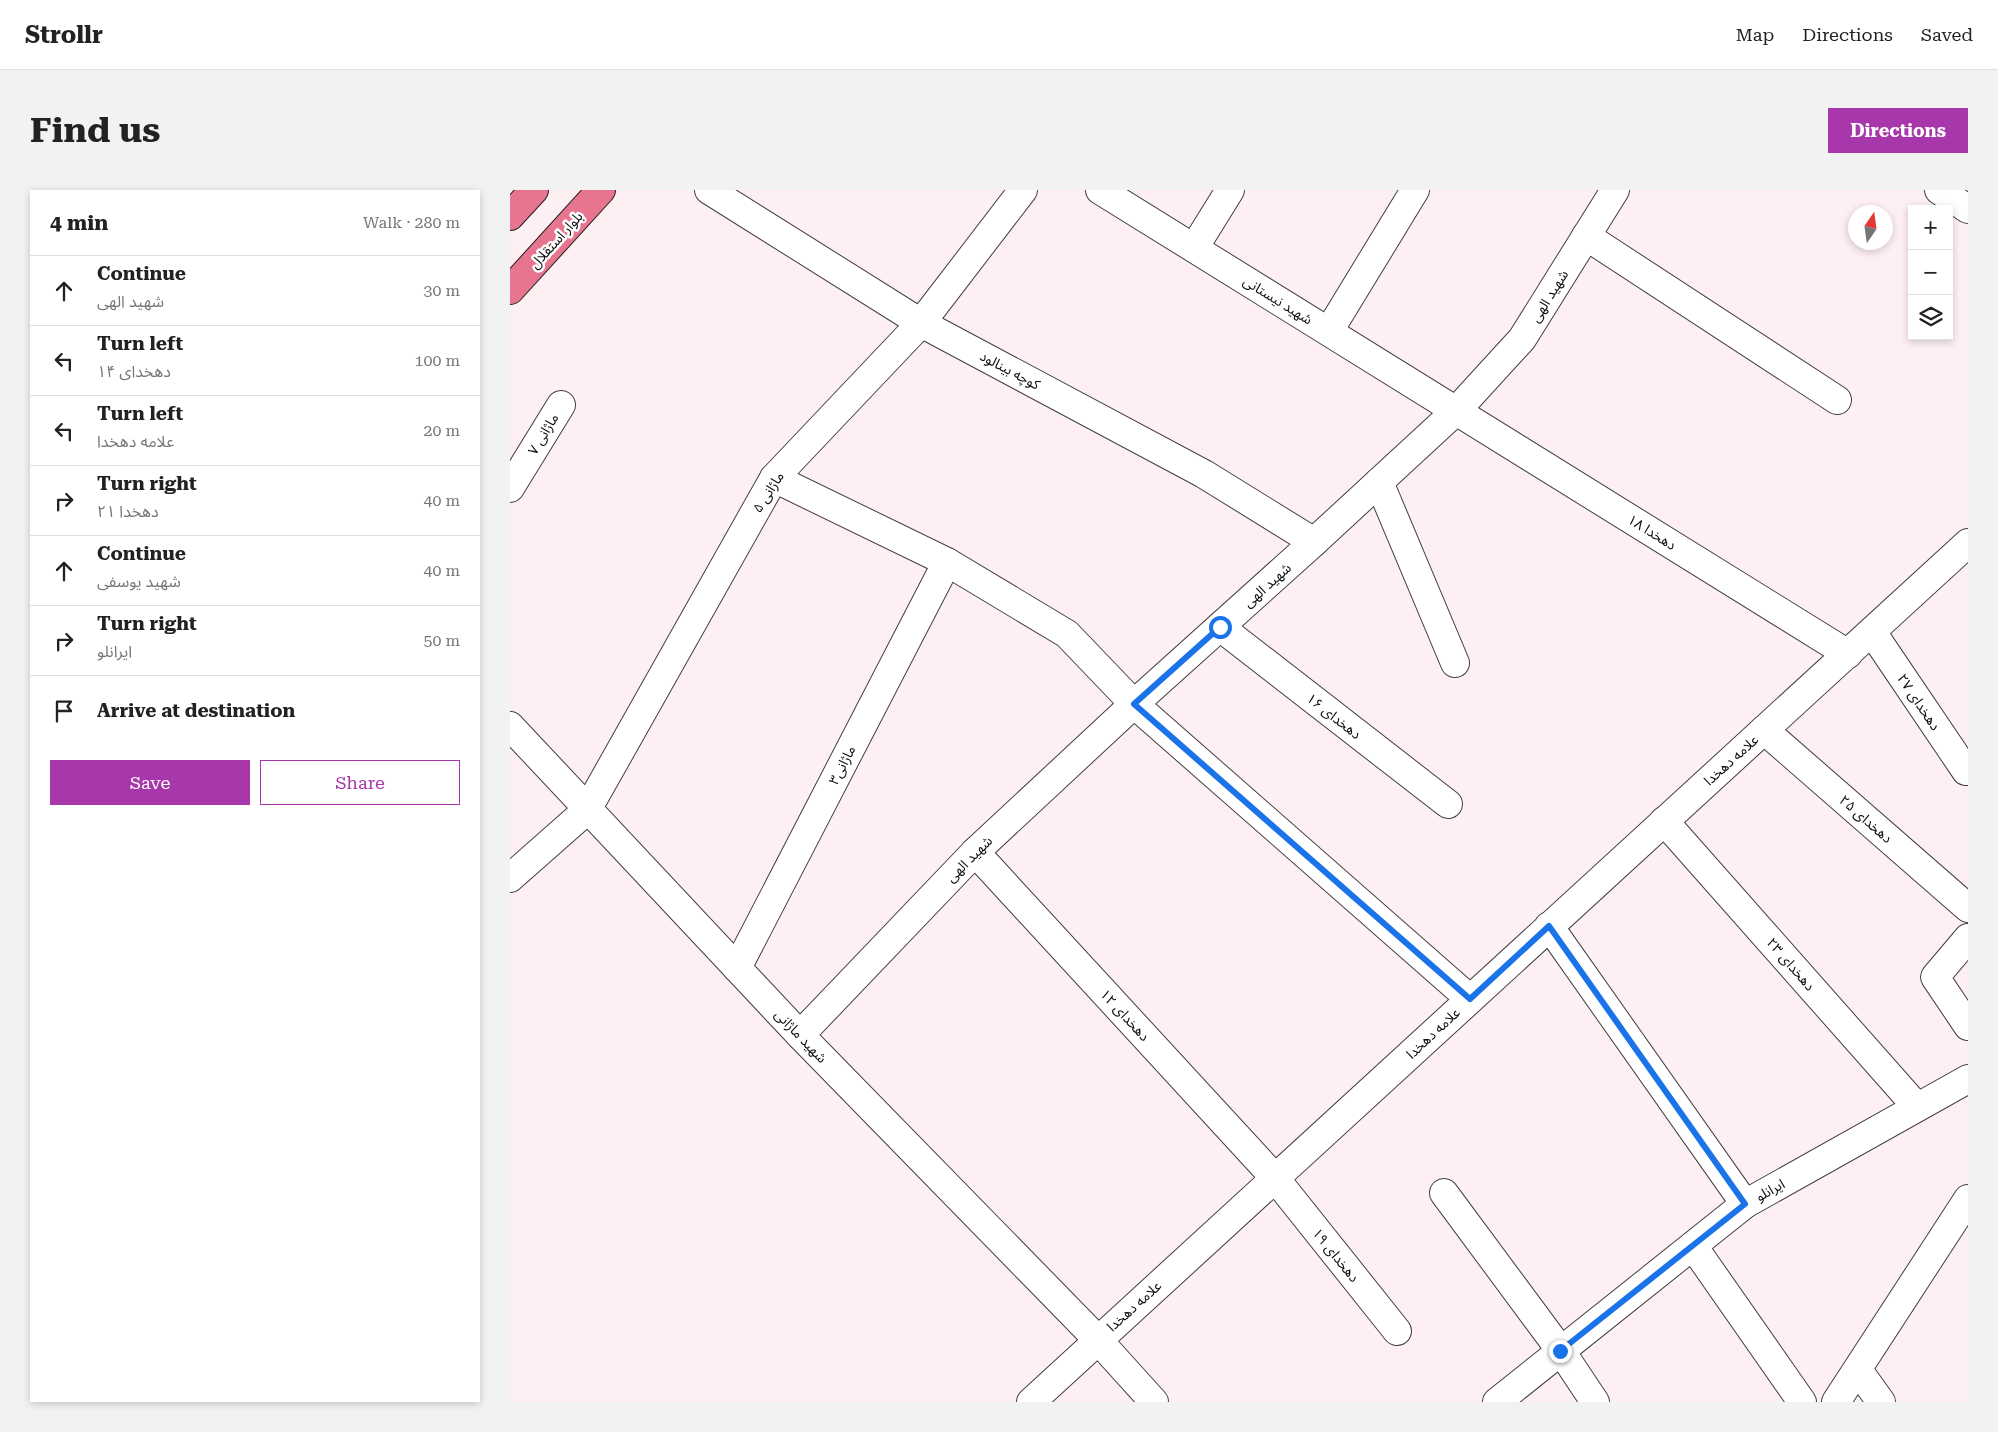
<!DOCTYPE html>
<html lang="en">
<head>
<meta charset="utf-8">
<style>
	:root { --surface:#fff; --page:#f2f2f2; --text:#222; --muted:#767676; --line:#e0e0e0; --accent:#a737ab }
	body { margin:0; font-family:"Roboto Serif","Noto Sans Arabic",serif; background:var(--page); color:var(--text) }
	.controls { position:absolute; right:15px; top:15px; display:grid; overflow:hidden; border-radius:0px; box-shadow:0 2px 8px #0003 }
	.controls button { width:45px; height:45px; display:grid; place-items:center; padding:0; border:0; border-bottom:1px solid var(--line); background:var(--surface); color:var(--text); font:25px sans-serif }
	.compass { position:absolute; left:1338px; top:15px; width:45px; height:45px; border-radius:50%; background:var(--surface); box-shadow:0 2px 8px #0003; rotate:13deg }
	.stop { position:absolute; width:15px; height:15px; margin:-11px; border:4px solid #1a73e8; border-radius:50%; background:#fff }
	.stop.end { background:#1a73e8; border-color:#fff; box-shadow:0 1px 5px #0008 }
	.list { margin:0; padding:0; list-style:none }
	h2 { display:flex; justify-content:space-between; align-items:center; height:65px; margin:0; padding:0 20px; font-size:21px }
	h2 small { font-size:16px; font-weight:400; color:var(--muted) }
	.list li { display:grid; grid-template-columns:32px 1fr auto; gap:15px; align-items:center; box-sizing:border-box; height:70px; padding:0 20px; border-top:1px solid var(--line) }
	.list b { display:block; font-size:19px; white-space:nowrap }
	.list p { margin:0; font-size:16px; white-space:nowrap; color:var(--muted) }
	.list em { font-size:16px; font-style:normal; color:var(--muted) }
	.actions { display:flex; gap:10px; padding:15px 20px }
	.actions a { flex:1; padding:11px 0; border:1px solid var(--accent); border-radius:0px; text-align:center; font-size:18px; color:var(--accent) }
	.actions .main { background:var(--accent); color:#fff }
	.icon { flex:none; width:28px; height:28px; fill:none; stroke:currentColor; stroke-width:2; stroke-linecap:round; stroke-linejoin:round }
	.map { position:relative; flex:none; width:1458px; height:1212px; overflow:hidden; border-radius:0px }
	header { display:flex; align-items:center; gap:30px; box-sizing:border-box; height:70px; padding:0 25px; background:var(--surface); border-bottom:1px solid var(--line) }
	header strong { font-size:24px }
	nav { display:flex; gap:28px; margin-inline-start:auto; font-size:18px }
	.intro { display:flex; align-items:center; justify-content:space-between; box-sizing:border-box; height:120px; padding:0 30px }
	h1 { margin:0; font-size:35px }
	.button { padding:12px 22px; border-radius:0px; background:var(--accent); color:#fff; font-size:18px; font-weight:700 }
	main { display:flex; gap:30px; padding:0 30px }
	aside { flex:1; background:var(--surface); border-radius:0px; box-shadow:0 2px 8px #0003 }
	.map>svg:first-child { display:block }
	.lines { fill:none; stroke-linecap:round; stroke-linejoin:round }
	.minor-casing { stroke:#404040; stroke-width:30 }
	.major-casing { stroke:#1e1e1e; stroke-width:30 }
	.minor { stroke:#fff; stroke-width:28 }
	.major { stroke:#e77590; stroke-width:28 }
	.route { stroke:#1a73e8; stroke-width:6 }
	.labels { text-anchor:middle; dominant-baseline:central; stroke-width:5; stroke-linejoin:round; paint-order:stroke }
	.street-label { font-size:14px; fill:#0d0d0d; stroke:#fff }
</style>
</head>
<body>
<header>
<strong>Strollr</strong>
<nav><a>Map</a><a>Directions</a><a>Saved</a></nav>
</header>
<div class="intro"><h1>Find us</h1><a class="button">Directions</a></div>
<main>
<aside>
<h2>4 min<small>Walk · 280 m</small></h2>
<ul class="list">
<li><svg class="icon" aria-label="ahead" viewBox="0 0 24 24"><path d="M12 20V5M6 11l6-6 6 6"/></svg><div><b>Continue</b><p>شهید الهی</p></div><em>30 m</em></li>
<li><svg class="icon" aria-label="left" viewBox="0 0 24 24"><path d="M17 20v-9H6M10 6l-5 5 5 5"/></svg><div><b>Turn left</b><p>دهخدای ۱۴</p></div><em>100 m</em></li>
<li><svg class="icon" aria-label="left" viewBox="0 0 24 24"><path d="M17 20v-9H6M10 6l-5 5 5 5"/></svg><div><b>Turn left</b><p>علامه دهخدا</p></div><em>20 m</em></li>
<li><svg class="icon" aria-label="right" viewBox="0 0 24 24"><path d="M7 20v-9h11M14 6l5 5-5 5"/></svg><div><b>Turn right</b><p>دهخدا ۲۱</p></div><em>40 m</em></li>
<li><svg class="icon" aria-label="ahead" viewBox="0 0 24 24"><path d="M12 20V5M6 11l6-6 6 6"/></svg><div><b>Continue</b><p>شهید یوسفی</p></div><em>40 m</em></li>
<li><svg class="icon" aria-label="right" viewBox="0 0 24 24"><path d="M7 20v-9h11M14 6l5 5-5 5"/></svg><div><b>Turn right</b><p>ایرانلو</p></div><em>50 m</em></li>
<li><svg class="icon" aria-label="arrive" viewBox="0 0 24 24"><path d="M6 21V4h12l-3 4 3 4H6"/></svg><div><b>Arrive at destination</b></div></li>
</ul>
<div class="actions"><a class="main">Save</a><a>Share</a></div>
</aside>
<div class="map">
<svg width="1458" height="1212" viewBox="0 0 1458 1212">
	<rect width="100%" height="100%" fill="#fdeff2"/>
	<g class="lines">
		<g class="minor-casing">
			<g id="minor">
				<path d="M199,0L411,133L694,284L804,352"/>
				<path d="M590,0L1338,464"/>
				<path d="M1429,0L1458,19"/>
				<path d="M1076,46L1327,210"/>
				<path d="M684,58L720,0"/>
				<path d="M819,141L905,0"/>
				<path d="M264,288L437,372L557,444L624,514L960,809"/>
				<path d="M869,292L945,473"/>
				<path d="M0,298L51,215"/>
				<path d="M710,437L938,614"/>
				<path d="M1362,442L1456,581"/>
				<path d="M0,536L290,845L588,1150L644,1212"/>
				<path d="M1254,540L1458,718"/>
				<path d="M1154,631L1407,917"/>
				<path d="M465,662L765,988L887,1141"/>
				<path d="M0,688L77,620L264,288L411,133L513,0"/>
				<path d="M1039,736L1235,1014"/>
				<path d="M1458,748L1425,787L1458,836"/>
				<path d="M227,778L437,372"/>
				<path d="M290,845L465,662L624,514L804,352L947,220L1012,149L1105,0"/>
				<path d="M934,1003L1051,1161L1085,1212"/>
				<path d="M1183,1056L1292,1212"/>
				<path d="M1348,1180L1371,1212"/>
				<path d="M521,1212L1458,353"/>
				<path d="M987,1212L1235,1014L1458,889"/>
				<path d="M1326,1212L1458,1009"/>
			</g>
		</g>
		<g class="major-casing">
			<g id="major">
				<path d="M0,26L24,0"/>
				<path d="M0,100L91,0"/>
			</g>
		</g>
		<use href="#minor" class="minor"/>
		<use href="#major" class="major"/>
	</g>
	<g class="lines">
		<path class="route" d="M710,437L624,514L960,809L1039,736L1235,1014L1050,1161"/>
	</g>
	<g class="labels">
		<g class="street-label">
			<text transform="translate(46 50) rotate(-48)">بلوار استقلال</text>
			<text transform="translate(1039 106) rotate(-58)">شهید الهی</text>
			<text transform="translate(768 110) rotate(32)">شهید نیستانی</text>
			<text transform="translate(500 180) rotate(28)">کوچه بینالود</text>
			<text transform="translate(33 244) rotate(-59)">۷ ماژانی</text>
			<text transform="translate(258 302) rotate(-57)">۵ ماژانی</text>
			<text transform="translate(1142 342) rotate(32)">دهخدا ۱۸</text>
			<text transform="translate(757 395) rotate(-42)">شهید الهی</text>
			<text transform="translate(1409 512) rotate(56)">دهخدای ۲۷</text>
			<text transform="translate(824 526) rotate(38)">دهخدای ۱۶</text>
			<text transform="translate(1221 570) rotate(-42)">علامه دهخدا</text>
			<text transform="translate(332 575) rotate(-63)">ماژانی۳</text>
			<text transform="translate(1356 629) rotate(41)">دهخدای ۲۵</text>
			<text transform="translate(459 669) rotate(-45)">شهید الهی</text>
			<text transform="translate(1281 774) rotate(49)">دهخدای ۲۳</text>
			<text transform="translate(615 825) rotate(47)">دهخدای ۱۲</text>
			<text transform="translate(923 843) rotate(-43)">علامه دهخدا</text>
			<text transform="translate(291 846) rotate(46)">شهید ماژانی</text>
			<text transform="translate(1260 1000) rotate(-29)">ایرانلو</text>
			<text transform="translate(826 1065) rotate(51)">دهخدای ۱۹</text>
			<text transform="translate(624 1116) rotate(-42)">علامه دهخدا</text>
		</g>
	</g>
</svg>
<div class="controls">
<button>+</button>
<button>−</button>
<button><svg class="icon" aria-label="layers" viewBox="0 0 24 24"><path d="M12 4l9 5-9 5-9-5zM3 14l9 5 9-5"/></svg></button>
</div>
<svg class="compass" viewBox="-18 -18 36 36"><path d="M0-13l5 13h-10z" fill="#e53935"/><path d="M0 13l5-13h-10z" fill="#767676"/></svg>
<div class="stop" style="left:710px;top:437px"></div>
<div class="stop end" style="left:1050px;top:1161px"></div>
</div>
</main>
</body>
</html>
